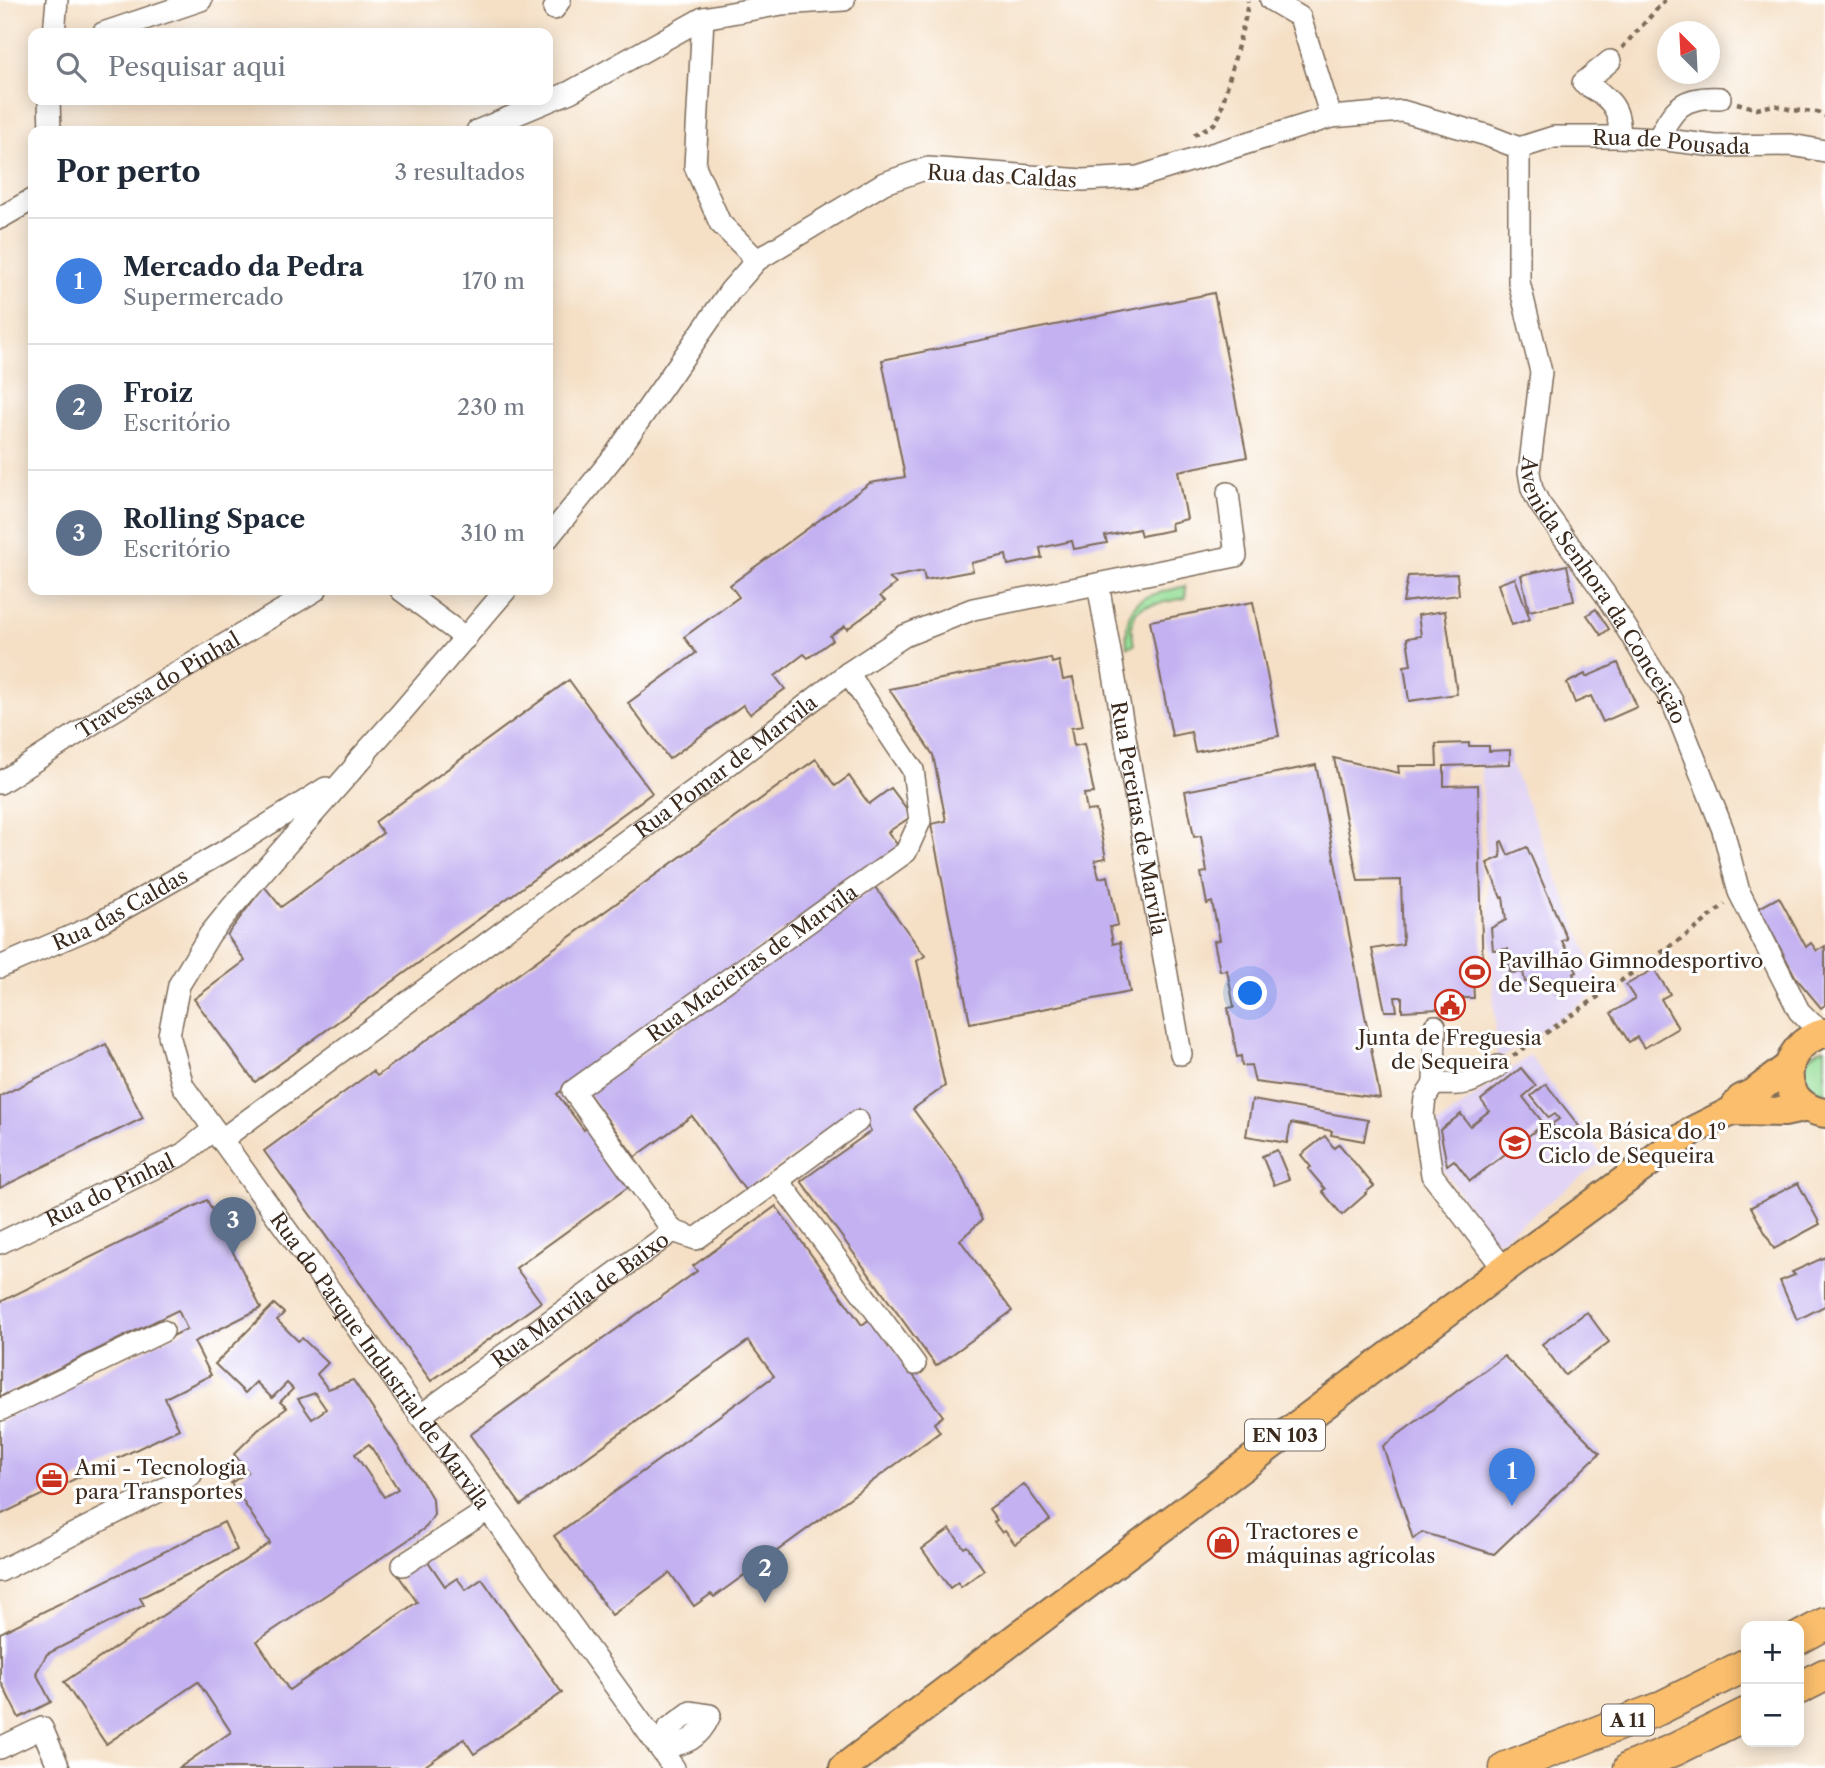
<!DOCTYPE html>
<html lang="pt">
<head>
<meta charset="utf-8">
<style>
	:root { --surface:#fff; --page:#f6f6f7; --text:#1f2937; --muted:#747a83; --line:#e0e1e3; --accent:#0f766e }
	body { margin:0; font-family:"Libre Caslon Text",serif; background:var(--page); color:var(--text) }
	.controls { position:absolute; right:21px; bottom:21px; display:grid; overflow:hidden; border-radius:14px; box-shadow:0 4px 18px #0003 }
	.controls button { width:63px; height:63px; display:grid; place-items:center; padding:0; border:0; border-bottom:2px solid var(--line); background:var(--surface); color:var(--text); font:35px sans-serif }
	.compass { position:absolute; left:1657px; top:21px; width:63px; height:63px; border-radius:50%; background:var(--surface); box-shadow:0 4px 18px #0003; rotate:336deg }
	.you { position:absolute; left:1251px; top:994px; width:24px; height:24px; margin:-18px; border:5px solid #fff; border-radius:50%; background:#1a73e8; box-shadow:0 0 0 10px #1a73e833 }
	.badge { display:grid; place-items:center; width:46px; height:46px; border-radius:50%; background:var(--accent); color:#fff; font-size:23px; font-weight:700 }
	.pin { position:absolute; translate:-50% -58px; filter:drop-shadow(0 2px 4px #0008) }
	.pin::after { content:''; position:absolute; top:37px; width:24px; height:21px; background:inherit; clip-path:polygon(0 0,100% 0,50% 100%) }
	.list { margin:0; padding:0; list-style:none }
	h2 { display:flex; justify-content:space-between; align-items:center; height:91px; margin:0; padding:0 28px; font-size:30px }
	h2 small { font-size:23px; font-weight:400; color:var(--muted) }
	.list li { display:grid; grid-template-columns:46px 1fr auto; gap:21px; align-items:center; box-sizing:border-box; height:126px; padding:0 28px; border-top:2px solid var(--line) }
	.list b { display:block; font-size:26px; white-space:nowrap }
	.list p { margin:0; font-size:23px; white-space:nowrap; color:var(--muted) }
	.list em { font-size:23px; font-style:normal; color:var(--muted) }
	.icon { flex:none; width:38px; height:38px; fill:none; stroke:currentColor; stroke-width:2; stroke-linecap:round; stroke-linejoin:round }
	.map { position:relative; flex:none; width:1825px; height:1768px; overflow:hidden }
	.search { position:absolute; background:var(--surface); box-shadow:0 4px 18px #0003; left:28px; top:28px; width:525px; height:77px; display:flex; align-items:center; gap:18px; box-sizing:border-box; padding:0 24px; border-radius:14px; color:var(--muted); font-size:26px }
	.panel { position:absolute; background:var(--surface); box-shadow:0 4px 18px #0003; left:28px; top:126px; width:525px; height:469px; border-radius:14px }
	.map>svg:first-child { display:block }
	.built { fill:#e1d4f4 }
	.green { fill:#97df99; stroke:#69845c; stroke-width:2 }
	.building { fill:#c3b1f1; fill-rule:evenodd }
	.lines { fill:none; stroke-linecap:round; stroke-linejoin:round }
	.minor-casing { stroke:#7c6a59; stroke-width:24 }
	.major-casing { stroke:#7c6a59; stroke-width:32 }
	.highway-casing { stroke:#7c6a59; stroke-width:35 }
	.path { stroke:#7c6a59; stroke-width:4.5; stroke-dasharray:5 5; stroke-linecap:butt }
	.minor { stroke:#fff; stroke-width:21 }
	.major { stroke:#fabe6d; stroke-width:28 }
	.highway { stroke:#fabe6d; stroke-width:32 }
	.labels { text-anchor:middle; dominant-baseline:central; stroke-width:6; stroke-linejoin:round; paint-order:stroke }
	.shield { fill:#fff; stroke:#766a62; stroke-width:2 }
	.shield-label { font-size:19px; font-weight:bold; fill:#3b2a1e }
	.street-label { font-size:21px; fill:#3b2a1e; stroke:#fff }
	.poi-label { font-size:21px; fill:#3b2a1e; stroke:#fff; text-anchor:start }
</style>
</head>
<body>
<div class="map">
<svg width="1825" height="1768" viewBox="0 0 1825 1768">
	<rect width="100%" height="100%" fill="#fff"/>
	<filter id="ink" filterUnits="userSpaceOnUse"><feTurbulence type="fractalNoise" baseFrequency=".0143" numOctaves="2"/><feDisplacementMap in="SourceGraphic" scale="14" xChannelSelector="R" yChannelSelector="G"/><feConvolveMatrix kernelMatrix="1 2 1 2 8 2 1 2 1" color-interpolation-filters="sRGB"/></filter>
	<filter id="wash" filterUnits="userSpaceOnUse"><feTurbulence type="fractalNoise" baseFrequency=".00686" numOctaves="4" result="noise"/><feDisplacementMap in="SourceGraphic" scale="28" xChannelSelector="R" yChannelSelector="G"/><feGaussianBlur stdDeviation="1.57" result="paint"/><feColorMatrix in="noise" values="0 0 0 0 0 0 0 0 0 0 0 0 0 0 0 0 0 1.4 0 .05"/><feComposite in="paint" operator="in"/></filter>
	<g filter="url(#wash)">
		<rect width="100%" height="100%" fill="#f5e0c6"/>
		<g class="built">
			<path d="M1481,765H1512L1602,989L1497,1061Z"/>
			<path d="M1530,1055L1605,1159L1501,1239L1496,1240L1490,1237L1439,1164L1434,1127Z"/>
		</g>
		<g class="green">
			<path d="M1185,586L1186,598L1145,606L1136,612L1131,627L1134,645L1127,647C1123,596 1144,597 1185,586Z"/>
			<path d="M1825,1048V1102C1819,1098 1810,1094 1806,1089C1796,1071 1807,1053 1825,1048Z"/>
		</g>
		<g id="blocks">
			<g class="building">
				<path d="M1214,293L1247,457L1178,471L1187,519L1171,523L1172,530L1141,536L1139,529L1105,536L1107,543L1074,549L1072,541L1040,548L1042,558L1008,565L1006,555L971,563L973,571L925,580L923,571L889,578L896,584L880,596L885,601L847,629L845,626L830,636L833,640L808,658L804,654L775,676L785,689L750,714L743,705L669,759L628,703L696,653L684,637L739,597L730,585L870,483L905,477L882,360Z"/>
				<path d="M1567,565L1574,601L1529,611L1521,575Z"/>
				<path d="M1457,574L1459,595L1403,602L1408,576Z"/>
				<path d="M1515,578L1530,619L1512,625L1498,584Z"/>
				<path d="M1253,602L1279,736L1195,752L1191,732L1172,736L1150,621Z"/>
				<path d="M1596,609L1609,629L1601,635L1587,615Z"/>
				<path d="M1445,611L1457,694L1409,701L1404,666L1411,665L1407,638L1421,636L1418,615Z"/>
				<path d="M1051,658L1052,663L1059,661L1063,680L1073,678L1083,726L1071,728L1074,746L1084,744L1094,793L1084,794L1087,811L1096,810L1106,858L1095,860L1099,878L1108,876L1118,925L1110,927L1113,944L1120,942L1130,992L970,1023L931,824L946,821L933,755L889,689Z"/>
				<path d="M1618,663L1637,707L1603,722L1591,696L1575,703L1567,683L1585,674L1586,677Z"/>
				<path d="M569,680L652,793L255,1082L194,999L245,961L227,935L264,886L281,907L383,833L375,822Z"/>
				<path d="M1469,743V746H1489V751L1510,750V764L1444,766V786L1478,785L1483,979H1473L1474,998H1457L1458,1008L1402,1011V997H1395L1397,1011H1385L1372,949L1403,944L1401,880L1358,881L1334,758L1399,773L1398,766H1437L1436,744Z"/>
				<path d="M816,759L835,786L849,776L869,804L891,788L912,816L888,832L899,847L557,1094L584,1130L588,1127L631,1185L516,1268L541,1302L431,1381L264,1151L373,1071L377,1076Z"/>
				<path d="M1316,765L1368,1031L1380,1098L1255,1082L1251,1065L1242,1066L1241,1056L1237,1057L1228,1008L1234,1007L1227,970L1220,971L1214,941L1220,940L1212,902L1207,904L1201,873L1207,872L1201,836L1194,837L1185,791Z"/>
				<path d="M1502,841L1508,855L1527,847L1567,939L1562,941L1577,972L1573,974L1576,981L1559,982L1563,993L1558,995L1551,981L1540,986L1539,981L1525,982L1523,972L1510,973L1508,949L1493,950L1491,928L1506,920L1503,897L1501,898L1487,863L1501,857L1500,842Z"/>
				<path d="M875,887L925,956L917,961L945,1086L913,1109L960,1173L982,1220L960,1240L1012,1311L936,1366L801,1181L871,1131L859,1109L745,1190L692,1116L635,1157L588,1093Z"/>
				<path d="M1779,897L1806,947L1811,943L1817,951L1825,946V1005L1821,1008L1796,978L1759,908Z"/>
				<path d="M1654,969L1670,994L1661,999L1678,1028L1644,1048L1637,1037L1629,1042L1611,1013L1635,999L1626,985Z"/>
				<path d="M106,1044L143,1118L0,1188V1096Z"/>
				<path d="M1521,1068L1536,1086L1523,1097L1544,1124L1470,1181L1454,1160L1447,1165L1440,1130L1461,1114L1470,1126L1489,1111L1481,1100Z"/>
				<path d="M1546,1084L1579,1126L1563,1139L1552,1124L1559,1119L1555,1114L1549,1118L1531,1096Z"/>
				<path d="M1252,1100L1368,1120L1364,1141L1331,1135L1332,1131L1291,1123L1287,1143L1246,1136Z"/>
				<path d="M1325,1136L1334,1148L1339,1144L1374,1186L1365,1193L1366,1194L1342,1215L1322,1191L1325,1189L1308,1169L1311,1167L1301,1155Z"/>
				<path d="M1277,1150L1289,1179L1274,1185L1262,1156Z"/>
				<path d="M1798,1183L1820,1224L1774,1249L1751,1207Z"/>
				<path d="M207,1200L261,1308L194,1342L211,1375L165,1398L179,1429L0,1515V1421L187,1329L178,1310L0,1397V1302Z"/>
				<path d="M776,1206L862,1325L871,1318L943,1416L934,1423L940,1432L714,1597L711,1594L694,1606L670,1573L612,1615L554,1536L774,1376L748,1341L521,1505L470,1435L697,1271L693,1266Z"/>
				<path d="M1825,1257V1306L1797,1320L1780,1281L1795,1275L1792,1272Z"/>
				<path d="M274,1304L284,1313L277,1320L298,1341L302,1338L328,1363L317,1374L328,1389L353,1380L426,1488L433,1500L434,1515L426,1527L411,1538L257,1641L289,1690L417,1602L398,1575L425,1557L445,1586L457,1578L466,1590L482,1579L562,1693L474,1754L464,1739L422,1768H179L231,1732L198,1682L106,1744L64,1682L270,1543L231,1483L248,1472L234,1454L261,1427L287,1408L280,1402L293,1389L287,1383L272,1398L256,1382L245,1393L215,1364ZM315,1393L326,1409L312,1419L298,1399ZM369,1444L398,1489L384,1497L355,1454Z"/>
				<path d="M1587,1312L1609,1342L1565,1375L1542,1344Z"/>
				<path d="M1504,1356L1600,1453L1494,1554L1422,1532L1413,1539L1383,1446Z"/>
				<path d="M1024,1484L1050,1520L1015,1544L1005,1531L1002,1533L994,1522L997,1520L989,1509Z"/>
				<path d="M224,1522L237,1550L140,1598L144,1605L47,1654L36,1673L51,1702L19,1718L0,1680V1633Z"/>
				<path d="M950,1529L964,1548L967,1546L984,1570L961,1587L958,1582L950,1588L922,1549Z"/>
			</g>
		</g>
	</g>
	<g filter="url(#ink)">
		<use href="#blocks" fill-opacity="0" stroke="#7c6a59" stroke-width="2"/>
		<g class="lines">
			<g class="minor-casing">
				<g id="minor">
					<path d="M1271,0L1300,17L1331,117"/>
					<path d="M554,9L560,0"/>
					<path d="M703,18L695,166L720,223L757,260"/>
					<path d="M54,33L57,0"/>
					<path d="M103,33L201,0"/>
					<path d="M1610,61L1583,83C1608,96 1622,107 1619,137"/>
					<path d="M49,100L50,131"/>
					<path d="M477,131L570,92L703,18L782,4L844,0"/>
					<path d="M1658,139C1674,107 1683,96 1720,98"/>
					<path id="s1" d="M1519,148V282L1541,372L1529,472L1532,489L1539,503L1605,594L1672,701L1723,830L1739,892L1799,1011L1812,1024L1825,1033"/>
					<path id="s2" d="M1519,148L1554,137H1619L1658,139L1715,146L1791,145L1825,151"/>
					<path d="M0,218L33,199"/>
					<path d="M548,538L615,455L730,291L757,260L884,183L928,168L1083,180L1138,177L1331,117L1402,111L1486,135L1519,148"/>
					<path id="s3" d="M1098,584L1181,1054"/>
					<path d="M401,590L466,638"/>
					<path id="s4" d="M366,754L231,908L210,934L179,985L169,1035L183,1086L674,1768"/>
					<path d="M356,763L400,714L506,590"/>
					<path id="s5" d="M0,783L103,717L316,590"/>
					<path id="s6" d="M0,967L90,928L237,844L326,788"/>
					<path d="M1498,1066C1470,1085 1467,1085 1434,1084L1425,1098L1423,1115L1432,1175L1504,1269"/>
					<path d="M1434,1084L1435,1026"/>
					<path id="s7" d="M221,1140L719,772L848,673L904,636L973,609L1236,556L1228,493"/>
					<path d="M778,1180L858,1121"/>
					<path id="s8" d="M673,1231L573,1091L906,852L920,821L913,770L848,673"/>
					<path id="s9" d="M0,1243L183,1154L214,1129"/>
					<path d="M0,1410L163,1331"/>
					<path id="s10" d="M420,1416L673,1231L696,1239L778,1180L915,1364"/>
					<path d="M403,1565L488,1510"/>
					<path d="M0,1571L191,1475"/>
					<path d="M691,1712L710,1715C699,1740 686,1744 660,1748L669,1728Z"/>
					<path d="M0,1748L42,1728L59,1768"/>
				</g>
			</g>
			<g class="major-casing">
				<g id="major">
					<path d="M1825,1033C1777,1044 1776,1106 1825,1113"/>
					<path d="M1732,1111L1784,1112L1807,1107"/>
					<path d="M844,1768L1504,1269L1692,1131L1732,1111L1741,1099L1755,1092L1789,1066"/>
				</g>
			</g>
			<g class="highway-casing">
				<g id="highway">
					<path d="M1799,1638L1825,1624"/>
					<path d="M1799,1688L1825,1675"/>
					<path d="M1506,1768L1658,1709L1746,1665"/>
					<path d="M1630,1768L1676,1749L1746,1714"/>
				</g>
			</g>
			<g class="path">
				<path d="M1622,48L1665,0"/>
				<path d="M1737,103L1757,109L1774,105L1792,110L1817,112L1825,116"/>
				<path d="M1194,135L1214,124L1220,114L1246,15L1248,1"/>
				<path d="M1513,1056L1698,927L1725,904"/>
			</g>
			<use href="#minor" class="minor"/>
			<use href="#major" class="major"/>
			<use href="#highway" class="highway"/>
		</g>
	</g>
	<defs>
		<g id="stadium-ring" transform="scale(1.575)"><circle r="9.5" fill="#fff" stroke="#c8321e" stroke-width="1.5"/><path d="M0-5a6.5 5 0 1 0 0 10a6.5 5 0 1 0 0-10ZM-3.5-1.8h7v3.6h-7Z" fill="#c8321e"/></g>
		<g id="civic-ring" transform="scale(1.575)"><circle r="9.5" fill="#fff" stroke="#c8321e" stroke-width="1.5"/><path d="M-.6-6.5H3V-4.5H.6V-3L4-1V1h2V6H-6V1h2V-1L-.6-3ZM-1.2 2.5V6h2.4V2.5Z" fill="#c8321e"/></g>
		<g id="school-ring" transform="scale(1.575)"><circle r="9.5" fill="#fff" stroke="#c8321e" stroke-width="1.5"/><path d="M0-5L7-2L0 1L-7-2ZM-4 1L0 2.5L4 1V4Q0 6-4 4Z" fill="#c8321e"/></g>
		<g id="office-ring" transform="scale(1.575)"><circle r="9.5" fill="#fff" stroke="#c8321e" stroke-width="1.5"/><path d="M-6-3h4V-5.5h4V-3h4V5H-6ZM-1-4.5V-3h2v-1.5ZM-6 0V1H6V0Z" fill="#c8321e"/></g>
		<g id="shop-ring" transform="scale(1.575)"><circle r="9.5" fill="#fff" stroke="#c8321e" stroke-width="1.5"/><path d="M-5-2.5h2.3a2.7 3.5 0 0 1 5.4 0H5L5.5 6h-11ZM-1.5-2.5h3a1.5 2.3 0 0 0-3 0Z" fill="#c8321e"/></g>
	</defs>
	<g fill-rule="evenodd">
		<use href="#stadium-ring" x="1475" y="972"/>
		<use href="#civic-ring" x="1450" y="1005"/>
		<use href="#school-ring" x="1515" y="1143"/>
		<use href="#office-ring" x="52" y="1479"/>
		<use href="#shop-ring" x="1223" y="1543"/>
	</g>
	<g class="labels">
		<g class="shield">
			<rect x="1245" y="1419.5" width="80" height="31" rx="5"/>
			<rect x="1602" y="1704.5" width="52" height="31" rx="5"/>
		</g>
		<g class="shield-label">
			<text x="1285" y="1435">EN 103</text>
			<text x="1628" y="1720">A 11</text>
		</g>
		<g class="street-label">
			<text stroke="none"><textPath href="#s2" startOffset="154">Rua de Pousada</textPath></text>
			<text transform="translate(1002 176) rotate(3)">Rua das Caldas</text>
			<text stroke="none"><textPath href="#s1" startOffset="467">Avenida Senhora da Conceição</textPath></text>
			<text stroke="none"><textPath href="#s5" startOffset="186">Travessa do Pinhal</textPath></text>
			<text stroke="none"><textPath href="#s7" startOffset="628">Rua Pomar de Marvila</textPath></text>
			<text stroke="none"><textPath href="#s3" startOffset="238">Rua Pereiras de Marvila</textPath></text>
			<text stroke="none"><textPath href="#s6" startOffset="133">Rua das Caldas</textPath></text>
			<text stroke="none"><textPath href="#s8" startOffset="392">Rua Macieiras de Marvila</textPath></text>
			<text stroke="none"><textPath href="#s9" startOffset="122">Rua do Pinhal</textPath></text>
			<text stroke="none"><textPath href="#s10" startOffset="198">Rua Marvila de Baixo</textPath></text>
			<text stroke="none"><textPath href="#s4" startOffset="740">Rua do Parque Industrial de Marvila</textPath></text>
		</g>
		<g class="poi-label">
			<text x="1498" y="960">Pavilhão Gimnodesportivo<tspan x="1498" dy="24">de Sequeira</tspan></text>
			<text x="1450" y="1037" text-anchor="middle">Junta de Freguesia<tspan x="1450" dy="24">de Sequeira</tspan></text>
			<text x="1538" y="1131">Escola Básica do 1º<tspan x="1538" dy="24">Ciclo de Sequeira</tspan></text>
			<text x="75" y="1467">Ami - Tecnologia<tspan x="75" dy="24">para Transportes</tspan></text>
			<text x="1246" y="1531">Tractores e<tspan x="1246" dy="24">máquinas agrícolas</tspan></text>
		</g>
	</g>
</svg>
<div class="controls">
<button>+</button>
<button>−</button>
</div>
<svg class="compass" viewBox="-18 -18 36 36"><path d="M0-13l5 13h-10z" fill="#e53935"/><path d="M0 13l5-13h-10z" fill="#747a83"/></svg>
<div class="you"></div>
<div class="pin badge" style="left:1512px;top:1506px;background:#3f7fe0">1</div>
<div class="pin badge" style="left:765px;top:1603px;background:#5c6f8a">2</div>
<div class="pin badge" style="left:233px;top:1255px;background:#5c6f8a">3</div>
<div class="search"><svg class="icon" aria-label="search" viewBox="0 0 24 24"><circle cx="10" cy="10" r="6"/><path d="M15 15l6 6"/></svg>Pesquisar aqui</div>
<section class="panel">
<h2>Por perto<small>3 resultados</small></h2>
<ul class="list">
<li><span class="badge" style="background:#3f7fe0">1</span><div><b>Mercado da Pedra</b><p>Supermercado</p></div><em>170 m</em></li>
<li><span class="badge" style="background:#5c6f8a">2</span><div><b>Froiz</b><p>Escritório</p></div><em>230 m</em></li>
<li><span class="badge" style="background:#5c6f8a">3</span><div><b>Rolling Space</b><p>Escritório</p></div><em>310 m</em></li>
</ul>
</section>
</div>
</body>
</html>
